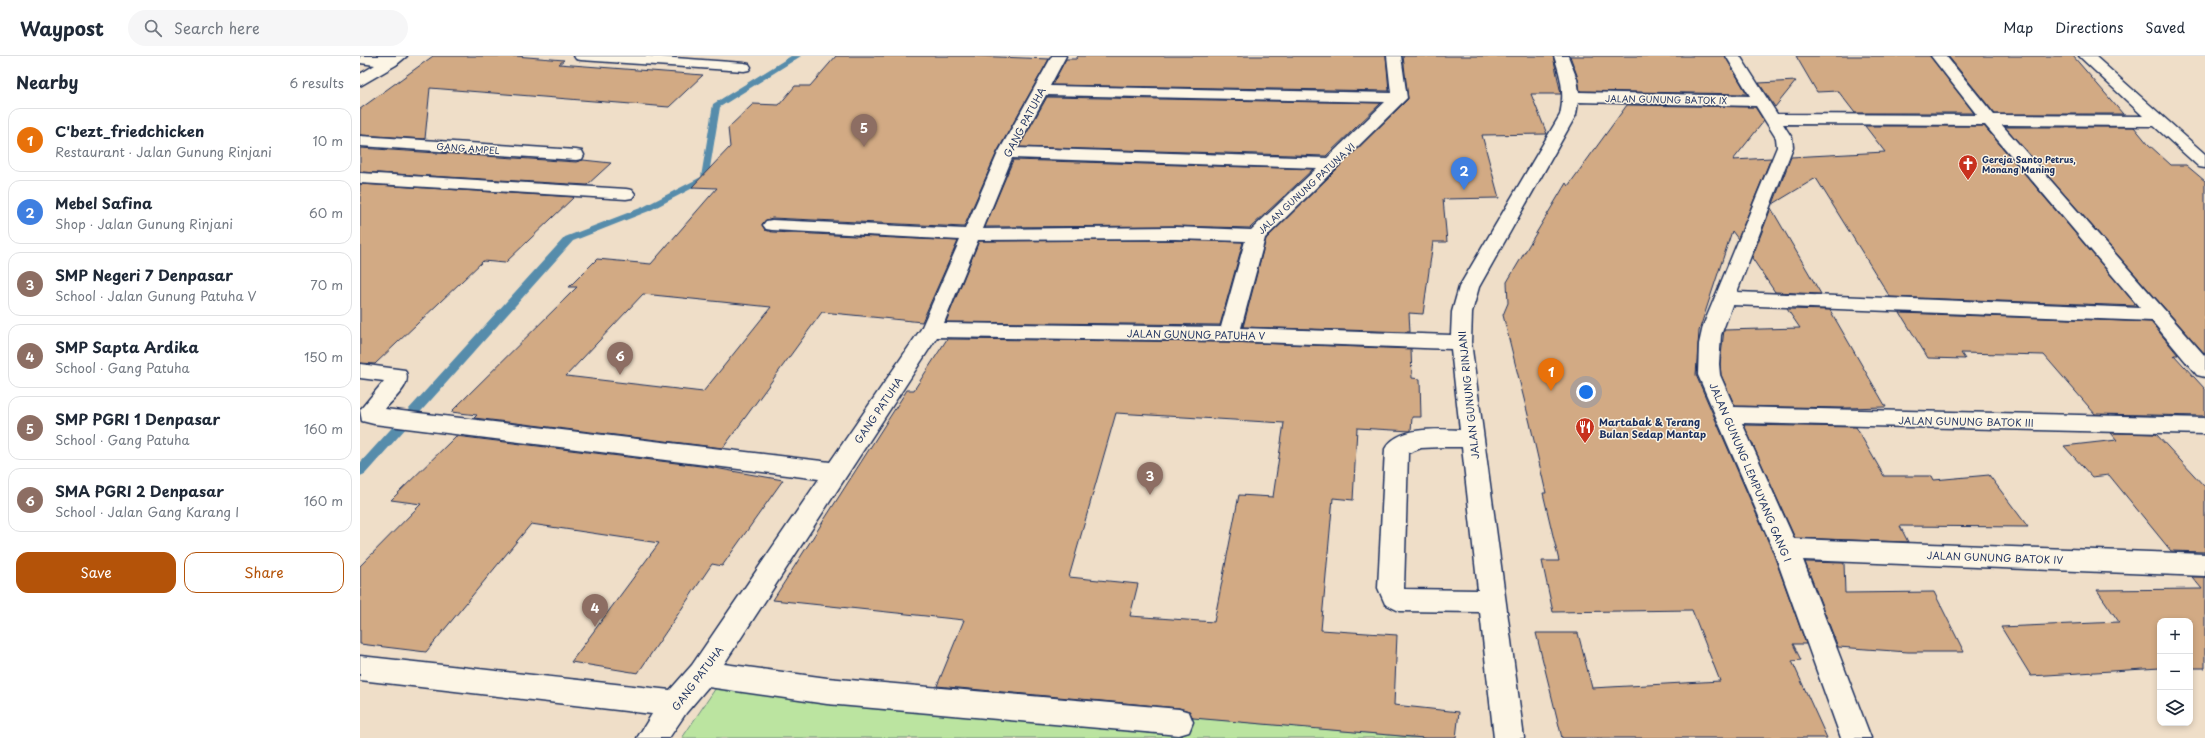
<!DOCTYPE html>
<html lang="en">
<head>
<meta charset="utf-8">
<style>
	:root { --surface:#fff; --page:#f6f6f7; --text:#1f2937; --muted:#747a83; --line:#e0e1e3; --accent:#b45309 }
	body { margin:0; font-family:"Playpen Sans",sans-serif; background:var(--page); color:var(--text) }
	.controls { position:absolute; right:12px; bottom:12px; display:grid; overflow:hidden; border-radius:8px; box-shadow:0 2px 6px #0003 }
	.controls button { width:36px; height:36px; display:grid; place-items:center; padding:0; border:0; border-bottom:1px solid var(--line); background:var(--surface); color:var(--text); font:20px sans-serif }
	.you { position:absolute; left:1226px; top:336px; width:14px; height:14px; margin:-10px; border:3px solid #fff; border-radius:50%; background:#1a73e8; box-shadow:0 0 0 6px #1a73e833 }
	.badge { display:grid; place-items:center; width:26px; height:26px; border-radius:50%; background:var(--accent); color:#fff; font-size:13px; font-weight:700 }
	.pin { position:absolute; translate:-50% -33px; filter:drop-shadow(0 1px 2px #0008) }
	.pin::after { content:''; position:absolute; top:21px; width:14px; height:12px; background:inherit; clip-path:polygon(0 0,100% 0,50% 100%) }
	.list { margin:0; padding:0; list-style:none }
	h2 { display:flex; justify-content:space-between; align-items:center; height:52px; margin:0; padding:0 16px; font-size:17px }
	h2 small { font-size:13px; font-weight:400; color:var(--muted) }
	.list li { display:grid; grid-template-columns:26px 1fr auto; gap:12px; align-items:center; box-sizing:border-box; height:64px; margin:0 8px 8px; padding:0 8px; border:1px solid var(--line); border-radius:12px }
	.list b { display:block; font-size:15px; white-space:nowrap }
	.list p { margin:0; font-size:13px; white-space:nowrap; color:var(--muted) }
	.list em { font-size:13px; font-style:normal; color:var(--muted) }
	.actions { display:flex; gap:8px; padding:12px 16px }
	.actions a { flex:1; padding:9px 0; border:1px solid var(--accent); border-radius:12px; text-align:center; font-size:14px; color:var(--accent) }
	.actions .main { background:var(--accent); color:#fff }
	.icon { flex:none; width:22px; height:22px; fill:none; stroke:currentColor; stroke-width:2; stroke-linecap:round; stroke-linejoin:round }
	.map { position:relative; flex:none; width:1845px; height:682px; overflow:hidden }
	header { display:flex; align-items:center; gap:24px; box-sizing:border-box; height:56px; padding:0 20px; background:var(--surface); border-bottom:1px solid var(--line) }
	header strong { font-size:19px }
	nav { display:flex; gap:22px; margin-inline-start:auto; font-size:14px }
	.search { width:280px; height:36px; background:var(--page); display:flex; align-items:center; gap:10px; box-sizing:border-box; padding:0 14px; border-radius:22px; color:var(--muted); font-size:15px }
	main { display:flex }
	aside { flex:1; background:var(--surface) }
	.map>svg:first-child { display:block }
	.green { fill:#bbe4a0; stroke:#6b8a7f }
	.lines { fill:none; stroke-linecap:round; stroke-linejoin:round }
	.stream { fill:#578cab; fill-rule:evenodd }
	.building { fill:#d2aa84; stroke:#1b2f5e; fill-rule:evenodd }
	.minor-casing { stroke:#1b2f5e; stroke-width:3 }
	.minor { fill:#fcf5e5; fill-rule:evenodd }
	.labels { text-anchor:middle; dominant-baseline:central; stroke-width:3; stroke-linejoin:round; paint-order:stroke }
	.far-street-label { font-size:9px; fill:#1b2f5e; stroke:#fcf5e5 }
	.far-poi-label { font-size:9px; font-weight:bold; fill:#1b2f5e; stroke:#fcf5e5; text-anchor:start }
	.street-label { font-size:10px; fill:#1b2f5e; stroke:#fcf5e5 }
	.poi-label { font-size:10px; font-weight:bold; fill:#1b2f5e; stroke:#fcf5e5; text-anchor:start }
</style>
</head>
<body>
<header>
<strong>Waypost</strong>
<div class="search"><svg class="icon" aria-label="search" viewBox="0 0 24 24"><circle cx="10" cy="10" r="6"/><path d="M15 15l6 6"/></svg>Search here</div>
<nav><a>Map</a><a>Directions</a><a>Saved</a></nav>
</header>
<main>
<aside>
<h2>Nearby<small>6 results</small></h2>
<ul class="list">
<li><span class="badge" style="background:#e8710a">1</span><div><b>C'bezt_friedchicken</b><p>Restaurant · Jalan Gunung Rinjani</p></div><em>10 m</em></li>
<li><span class="badge" style="background:#3f7fe0">2</span><div><b>Mebel Safina</b><p>Shop · Jalan Gunung Rinjani</p></div><em>60 m</em></li>
<li><span class="badge" style="background:#8d6e63">3</span><div><b>SMP Negeri 7 Denpasar</b><p>School · Jalan Gunung Patuha V</p></div><em>70 m</em></li>
<li><span class="badge" style="background:#8d6e63">4</span><div><b>SMP Sapta Ardika</b><p>School · Gang Patuha</p></div><em>150 m</em></li>
<li><span class="badge" style="background:#8d6e63">5</span><div><b>SMP PGRI 1 Denpasar</b><p>School · Gang Patuha</p></div><em>160 m</em></li>
<li><span class="badge" style="background:#8d6e63">6</span><div><b>SMA PGRI 2 Denpasar</b><p>School · Jalan Gang Karang I</p></div><em>160 m</em></li>
</ul>
<div class="actions"><a class="main">Save</a><a>Share</a></div>
</aside>
<div class="map">
<svg width="1845" height="682" viewBox="0 0 1845 682">
	<rect width="100%" height="100%" fill="#efdec8"/>
	<filter id="ink" filterUnits="userSpaceOnUse"><feTurbulence type="fractalNoise" baseFrequency=".025" numOctaves="2"/><feDisplacementMap in="SourceGraphic" scale="8" xChannelSelector="R" yChannelSelector="G"/><feConvolveMatrix kernelMatrix="1 2 1 2 8 2 1 2 1" color-interpolation-filters="sRGB"/></filter>
	<g filter="url(#ink)">
		<path class="green" d="M364,620L1065,682H322Z"/>
		<g class="lines">
			<path class="stream" d="M431,0H441L360,51L348,124L289,155L213,185L5,418L0,420V407L205,181L283,151L341,121L353,48Z"/>
		</g>
		<g class="building">
			<path d="M73,0H155L204,4L199,8L343,19L309,51L70,32L65,83L0,79V53Z"/>
			<path d="M476,0H613L689,3L637,96L604,171L412,162L406,164L402,168L405,174L412,176L598,185L562,266L462,256L363,392L114,362L117,359L91,356L217,231H209L237,203L291,208L357,132L332,131L370,91L368,72L393,48L419,49L435,30H450ZM283,238L411,251L343,336L206,320Z"/>
			<path d="M718,0H1026L1029,35L692,29L706,3H716Z"/>
			<path d="M1043,0H1193L1201,38H1171L1187,78L1122,79L1139,142L1083,143L1087,186H1073L1063,258L1049,257L1050,276L883,271L906,183L1048,43Z"/>
			<path d="M1210,0H1365L1387,38L1220,35L1218,22Z"/>
			<path d="M1436,0H1570L1614,57H1495L1478,35L1457,36Z"/>
			<path d="M1588,0H1713L1763,58H1635Z"/>
			<path d="M1436,25L1415,51L1399,27Z"/>
			<path d="M687,41L1021,47L966,100L659,91Z"/>
			<path d="M1267,49L1395,51L1404,65L1373,104L1411,102L1378,183L1372,175L1339,275L1336,319L1412,494L1446,588H1433L1441,604L1432,605L1467,682H1202L1176,577H1218L1232,632L1360,625L1332,554L1193,556L1182,505H1199L1183,437H1186L1170,367L1143,259L1148,247L1147,226L1206,127L1208,130Z"/>
			<path d="M1505,70H1624L1777,250L1530,241L1456,122L1413,148L1431,101L1525,96Z"/>
			<path d="M1645,71H1774L1788,88L1811,109H1826L1845,125V298Z"/>
			<path d="M0,92L216,106L223,104L251,107L227,129L0,116Z"/>
			<path d="M653,104L953,113L890,172L815,170L625,171Z"/>
			<path d="M0,128L214,141L145,207L123,205L15,308L0,307Z"/>
			<path d="M1411,152L1461,238L1415,236L1392,202Z"/>
			<path d="M815,184L883,186L860,269L586,266L619,185Z"/>
			<path d="M1427,253L1470,254L1526,351L1485,352L1375,350L1361,319L1360,308L1364,274L1440,272Z"/>
			<path d="M1540,257L1791,266L1818,299H1814L1845,333V360L1735,358L1684,299L1601,297L1605,303L1568,302Z"/>
			<path d="M587,283L869,286L1051,293L1052,322L1060,323L1061,361H1052L1051,375L997,372L993,444L973,442L961,574L1037,579L1034,649L1099,656L1096,682H1064L833,662L829,655L819,652L577,630L604,564L413,544L547,334H554ZM756,357L924,367L913,441L879,439L854,566L770,560L778,528L709,521Z"/>
			<path d="M1384,369L1496,371L1524,420H1572L1574,424L1629,419L1668,471L1540,470L1548,486L1435,482Z"/>
			<path d="M1751,377L1796,378L1845,431V496L1811,495L1749,419L1732,421L1704,390L1757,384Z"/>
			<path d="M96,380L349,411L423,424L362,510L352,508L278,617L211,606L299,487L171,468L66,596L0,588V510L61,448L31,444Z"/>
			<path d="M1445,506L1484,507L1485,537L1574,536L1604,596H1548L1478,591Z"/>
			<path d="M1832,521H1845V612H1830V565H1800V612L1671,620L1641,571L1759,566L1737,534L1842,533Z"/>
		</g>
		<g class="lines">
			<g class="minor-casing">
				<g id="minor">
					<path d="M0,0H47L36,9L0,30V18L15,9L0,7Z"/>
					<path d="M214,0H287L384,7L389,8L391,11L389,14L384,15L221,4L216,3Z"/>
					<path d="M692,0H706L690,30L1031,37L1027,0H1041L1047,42L905,182L881,272L1091,279L1092,256L1099,231L1200,59C1205,37 1201,21 1194,0H1208L1217,23L1219,36L1390,40L1366,0H1380L1417,58L1617,59L1571,0H1586L1634,59L1783,60L1719,0H1735L1845,98V112L1839,111L1794,70L1642,69L1845,300V321L1837,319L1792,265L1372,249L1361,279L1359,308L1360,319L1374,351L1845,362V378L1382,367L1434,483L1845,498V520L1443,504L1511,682H1481L1413,493L1338,319L1339,288L1343,270L1417,91L1416,82L1396,50L1218,46L1216,59L1119,231L1112,256L1111,286L1164,682H1134L1120,556L1039,555L1025,548L1018,532L1025,393C1038,370 1078,373 1100,374L1091,293L869,285L577,281L364,608L467,622L819,653L829,656L833,666L829,676L819,679L467,648L348,631L326,657L309,682H277L292,658L0,624V600L310,634L332,609L459,423L14,368L2,365L0,354L24,325L0,322V308L45,314C53,329 34,342 25,353L470,406L561,273L600,184L412,174L406,173L403,169L406,165L412,164L605,173L638,97ZM686,39L1025,46L967,102L657,92ZM1423,68L1625,69L1780,252L1377,236L1433,91L1432,82ZM652,102L957,112L891,174L815,171L623,173ZM815,183L885,185L861,271L584,267L618,184ZM1083,391H1102L1118,534L1044,533L1048,397L1061,392Z"/>
					<path d="M0,80L216,94L222,95L224,99L222,103L216,104L0,90Z"/>
					<path d="M0,117L266,133L272,134L275,138L272,142L266,143L0,127Z"/>
				</g>
			</g>
			<use href="#minor" class="minor"/>
		</g>
	</g>
	<defs>
		<g id="church-pin" transform="scale(1)"><path d="M0 17L-7.5 6A9.5 9.5 0 1 1 7.5 6Z" fill="#c8321e" stroke="#fcf5e5"/><path d="M-1.2-6h2.4v3.5h3.3v2.4h-3.3V6h-2.4V-.1h-3.3v-2.4h3.3Z" fill="#fff"/></g>
		<g id="restaurant-pin" transform="scale(1)"><path d="M0 17L-7.5 6A9.5 9.5 0 1 1 7.5 6Z" fill="#c8321e" stroke="#fcf5e5"/><path d="M-5-6h1v4h1v-4h1v4h1v-4h1v5L-1.5 .5V6h-2V.5L-5-1ZM5-6V6H3V1.5H1.5Q1.5-4 5-6Z" fill="#fff"/></g>
	</defs>
	<g fill-rule="evenodd">
		<use href="#church-pin" x="1608" y="108"/>
		<use href="#restaurant-pin" x="1225" y="371"/>
	</g>
	<g class="labels">
		<g class="far-street-label">
			<text transform="translate(1306 43) rotate(1)">JALAN GUNUNG BATOK IX</text>
			<text transform="translate(108 92) rotate(4)">GANG AMPEL</text>
			<text transform="translate(946 132) rotate(-43)">JALAN GUNUNG PATUNA VI</text>
		</g>
		<g class="far-poi-label">
			<text x="1622" y="103">Gereja Santo Petrus,<tspan x="1622" dy="10">Monang Maning</tspan></text>
		</g>
		<g class="street-label">
			<text transform="translate(664 66) rotate(-62)">GANG PATUHA</text>
			<text transform="translate(836 278) rotate(1)">JALAN GUNUNG PATUHA V</text>
			<text transform="translate(1108 339) rotate(-96)">JALAN GUNUNG RINJANI</text>
			<text transform="translate(518 354) rotate(-56)">GANG PATUHA</text>
			<text transform="translate(1606 365) rotate(1)">JALAN GUNUNG BATOK III</text>
			<text transform="translate(1391 416) rotate(67)">JALAN GUNUNG LEMPUYANG GANG I</text>
			<text transform="translate(1635 501) rotate(2)">JALAN GUNUNG BATOK IV</text>
			<text transform="translate(337 622) rotate(-53)">GANG PATUHA</text>
		</g>
		<g class="poi-label">
			<text x="1239" y="365">Martabak &amp; Terang<tspan x="1239" dy="12">Bulan Sedap Mantap</tspan></text>
		</g>
	</g>
</svg>
<div class="controls">
<button>+</button>
<button>−</button>
<button><svg class="icon" aria-label="layers" viewBox="0 0 24 24"><path d="M12 4l9 5-9 5-9-5zM3 14l9 5 9-5"/></svg></button>
</div>
<div class="you"></div>
<div class="pin badge" style="left:1191px;top:335px;background:#e8710a">1</div>
<div class="pin badge" style="left:1104px;top:134px;background:#3f7fe0">2</div>
<div class="pin badge" style="left:790px;top:439px;background:#8d6e63">3</div>
<div class="pin badge" style="left:235px;top:571px;background:#8d6e63">4</div>
<div class="pin badge" style="left:504px;top:91px;background:#8d6e63">5</div>
<div class="pin badge" style="left:260px;top:319px;background:#8d6e63">6</div>
</div>
</main>
</body>
</html>
